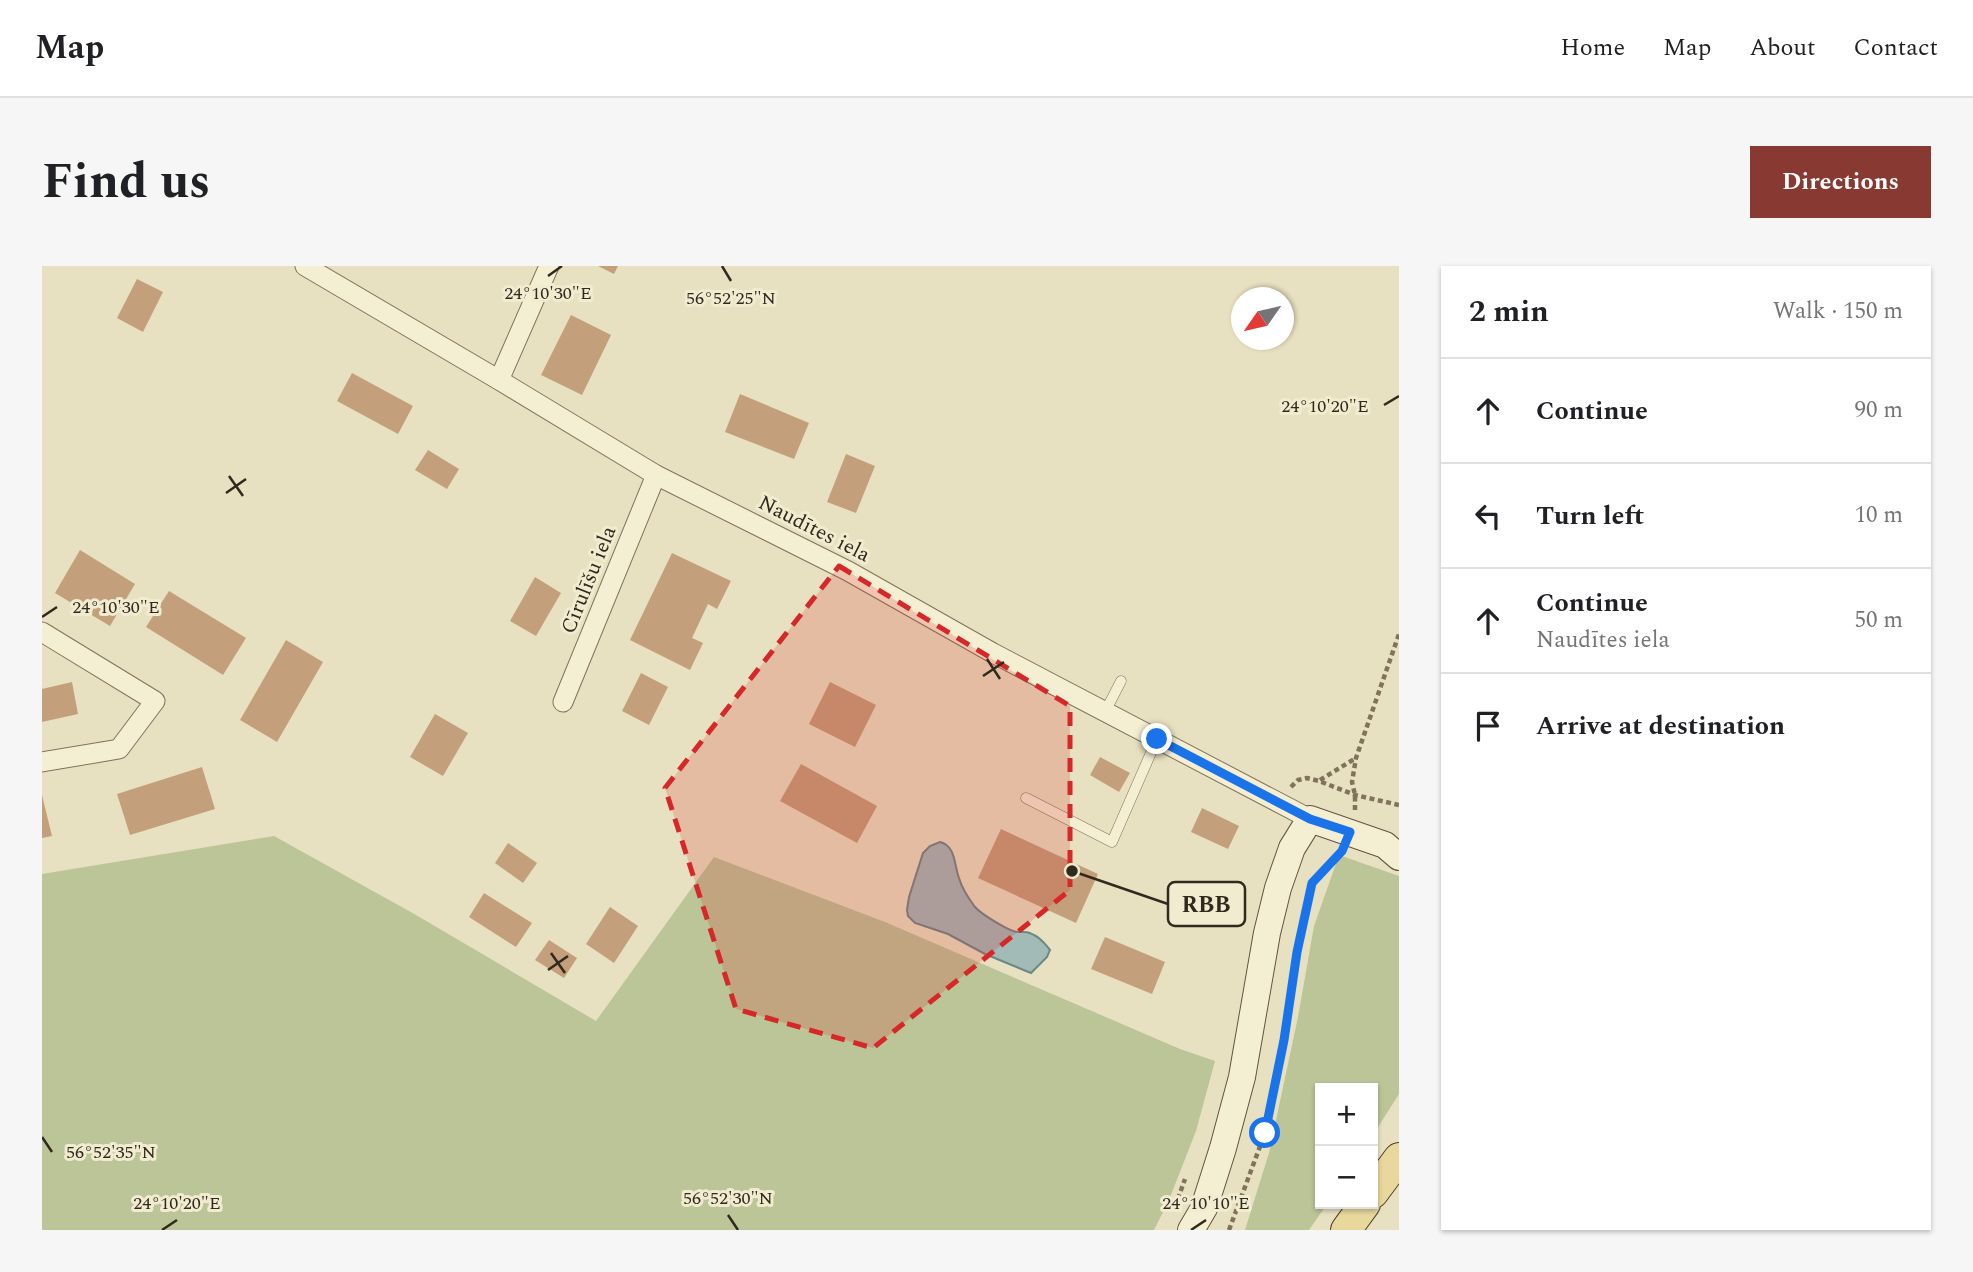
<!DOCTYPE html>
<html lang="en">
<head>
<meta charset="utf-8">
<style>
	:root { --surface:#fff; --page:#f6f6f6; --text:#202124; --muted:#757577; --line:#e0e0e0; --accent:#883931 }
	body { margin:0; font-family:Spectral,serif; background:var(--page); color:var(--text) }
	.controls { position:absolute; right:21px; bottom:21px; display:grid; overflow:hidden; border-radius:0px; box-shadow:0 2px 5px #0004 }
	.controls button { width:63px; height:63px; display:grid; place-items:center; padding:0; border:0; border-bottom:2px solid var(--line); background:var(--surface); color:var(--text); font:35px sans-serif }
	.compass { position:absolute; left:1189px; top:21px; width:63px; height:63px; border-radius:50%; background:var(--surface); box-shadow:0 2px 5px #0004; rotate:236deg }
	.stop { position:absolute; width:21px; height:21px; margin:-16px; border:5px solid #1a73e8; border-radius:50%; background:#fff }
	.stop.end { background:#1a73e8; border-color:#fff; box-shadow:0 2px 7px #0008 }
	.list { margin:0; padding:0; list-style:none }
	h2 { display:flex; justify-content:space-between; align-items:center; height:91px; margin:0; padding:0 28px; font-size:30px }
	h2 small { font-size:23px; font-weight:400; color:var(--muted) }
	.list li { display:grid; grid-template-columns:46px 1fr auto; gap:21px; align-items:center; box-sizing:border-box; height:105px; padding:0 28px; border-top:2px solid var(--line) }
	.list b { display:block; font-size:26px; white-space:nowrap }
	.list p { margin:0; font-size:23px; white-space:nowrap; color:var(--muted) }
	.list em { font-size:23px; font-style:normal; color:var(--muted) }
	.icon { flex:none; width:38px; height:38px; fill:none; stroke:currentColor; stroke-width:2; stroke-linecap:round; stroke-linejoin:round }
	.map { position:relative; flex:none; width:1357px; height:964px; overflow:hidden; border-radius:0px }
	header { display:flex; align-items:center; gap:42px; box-sizing:border-box; height:98px; padding:0 35px; background:var(--surface); border-bottom:2px solid var(--line) }
	header strong { font-size:33px }
	nav { display:flex; gap:38px; margin-inline-start:auto; font-size:24px }
	.intro { display:flex; align-items:center; justify-content:space-between; box-sizing:border-box; height:168px; padding:0 42px }
	h1 { margin:0; font-size:49px }
	.button { padding:18px 32px; border-radius:0px; background:var(--accent); color:#fff; font-size:24px; font-weight:700 }
	main { display:flex; gap:42px; padding:0 42px }
	aside { flex:1; background:var(--surface); border-radius:0px; box-shadow:0 2px 5px #0004 }
	.map>svg:first-child { display:block }
	.green { fill:#bbc597 }
	.water { fill:#a3bbb7; stroke:#6c8884; stroke-width:2 }
	.building { fill:#c3a07b }
	.lines { fill:none; stroke-linecap:round; stroke-linejoin:round }
	.lane-casing { stroke:#80725b; stroke-width:11 }
	.street-casing { stroke:#80725b; stroke-width:21 }
	.secondary-casing { stroke:#62543e; stroke-width:28 }
	.primary-casing { stroke:#4e402f; stroke-width:32 }
	.path { stroke:#80725b; stroke-width:4.5; stroke-dasharray:5 3.5; stroke-linecap:butt }
	.lane { stroke:#f4eed3; stroke-width:10 }
	.street { stroke:#f4eed3; stroke-width:19 }
	.secondary { stroke:#f4eed3; stroke-width:26 }
	.primary { stroke:#e8d89c; stroke-width:30 }
	.route { stroke:#1a73e8; stroke-width:9 }
	.marked { fill:#d62828; fill-opacity:0.2; stroke:#d62828; stroke-width:5; stroke-dasharray:14 9; stroke-linejoin:round }
	.ticks { fill:none; stroke:#31291d; stroke-width:2.5 }
	.labels { text-anchor:middle; dominant-baseline:central; stroke-width:6; stroke-linejoin:round; paint-order:stroke }
	.street-label { font-size:21px; fill:#31291d; stroke:#f1ebd0 }
	.ticks-label { font-size:18px; text-anchor:middle; fill:#31291d; stroke:#f1ebd0; stroke-width:6; stroke-linejoin:round; paint-order:stroke }
	.leader { fill:none; stroke:#31291d; stroke-width:2.5 }
	.callout-dot { fill:#31291d; stroke:#f1ebd0; stroke-width:2.5 }
	.callout { fill:#f1ebd0; stroke:#31291d; stroke-width:2.5 }
	.callout-label { font-size:23px; text-anchor:middle; font-weight:bold; fill:#31291d }
</style>
</head>
<body>
<header>
<strong>Map</strong>
<nav><a>Home</a><a>Map</a><a>About</a><a>Contact</a></nav>
</header>
<div class="intro"><h1>Find us</h1><a class="button">Directions</a></div>
<main>
<div class="map">
<svg width="1357" height="964" viewBox="0 0 1357 964">
	<rect width="100%" height="100%" fill="#e8e1c1"/>
	<g class="green">
		<path d="M232,570L374,649L554,755L672,591L843,656L1138,783L1173,795L1154,865L1127,934L1112,964H0V608Z"/>
		<path d="M1297,589L1357,610V828L1331,869V822H1278V938H1285L1267,964H1203L1227,887L1256,751L1272,660Z"/>
	</g>
	<path class="water" d="M898,576C914,580 912,599 917,612C920,623 927,633 933,641C939,648 968,666 976,666C983,666 985,665 992,669C999,672 1003,678 1008,684L1005,691L989,707L943,688L906,668L873,657L866,650L865,644L867,631L881,587L888,580Z"/>
	<g class="building">
		<path d="M556,0H576L572,8Z"/>
		<path d="M95,13L121,26L101,66L75,52Z"/>
		<path d="M529,49L569,69L540,129L499,109Z"/>
		<path d="M310,107L371,140L356,168L295,135Z"/>
		<path d="M698,128L767,157L752,193L683,166Z"/>
		<path d="M386,184L417,203L405,223L373,204Z"/>
		<path d="M804,188L833,200L814,247L785,236Z"/>
		<path d="M38,284L93,318L68,360L13,327Z"/>
		<path d="M630,287L689,315L675,343L666,338L650,372L661,377L648,404L588,374Z"/>
		<path d="M493,311L519,327L494,370L468,355Z"/>
		<path d="M127,325L204,372L181,409L104,361Z"/>
		<path d="M244,374L281,396L235,476L198,454Z"/>
		<path d="M599,407L626,421L607,459L580,445Z"/>
		<path d="M30,416L36,448L0,456V423Z"/>
		<path d="M788,416L834,439L813,481L767,458Z"/>
		<path d="M393,448L426,467L401,510L368,491Z"/>
		<path d="M1058,491L1088,507L1077,526L1048,509Z"/>
		<path d="M759,498L835,540L815,577L738,535Z"/>
		<path d="M160,501L173,543L88,569L75,528Z"/>
		<path d="M0,529L10,570L0,572Z"/>
		<path d="M1160,542L1197,560L1186,583L1149,566Z"/>
		<path d="M959,563L1056,608L1034,657L936,612Z"/>
		<path d="M466,577L495,597L481,617L453,597Z"/>
		<path d="M442,627L490,657L474,681L427,651Z"/>
		<path d="M568,641L596,660L572,697L544,678Z"/>
		<path d="M1063,671L1123,696L1110,728L1049,703Z"/>
		<path d="M507,674L535,692L522,712L493,694Z"/>
	</g>
	<g class="lines">
		<g class="lane-casing">
			<g id="lane">
				<path d="M1063,446L1079,415"/>
				<path d="M984,532L1070,576L1115,473"/>
			</g>
		</g>
		<g class="street-casing">
			<g id="street">
				<path d="M263,0L457,114L614,209L806,305L951,387L1268,553"/>
				<path d="M457,114L507,0"/>
				<path d="M0,366L113,435L77,483L0,496"/>
				<path d="M521,436L614,209"/>
			</g>
		</g>
		<g class="secondary-casing">
			<path id="secondary" d="M1149,964L1162,942L1181,882L1200,811L1225,667L1236,622L1250,582L1268,553L1343,579L1357,591"/>
		</g>
		<g class="primary-casing">
			<g id="primary">
				<path d="M1331,927L1357,892"/>
				<path d="M1304,964L1323,938"/>
			</g>
		</g>
		<g class="path">
			<path d="M1278,514L1314,492"/>
			<path d="M1249,521L1256,514L1265,512L1277,515L1313,529L1357,539"/>
			<path d="M1313,544V529L1310,516L1314,492L1357,368"/>
			<path d="M1133,941L1143,913"/>
			<path d="M1187,964L1223,867L1242,773L1255,686L1270,617L1297,588"/>
		</g>
		<use href="#lane" class="lane"/>
		<use href="#street" class="street"/>
		<use href="#secondary" class="secondary"/>
		<use href="#primary" class="primary"/>
	</g>
	<g class="lines">
		<path class="route" d="M1115,473L1268,553L1308,566L1300,585L1270,617L1255,686L1242,774L1223,867"/>
	</g>
	<path class="marked" d="M797,300L1028,440V624L831,782L694,743L623,522Z"/>
	<path class="ticks" d="M680,0L689,15M506,10L520,0M1342,139L1357,130M187,210L201,230M184,227L204,213M0,351L15,341M945,393L958,413M941,410L962,396M509,687L523,707M506,704L526,690M0,871L10,886M686,949L696,964M120,964L135,954M1149,964L1164,954"/>
	<g class="labels">
		<g class="street-label">
			<text transform="translate(772 263) rotate(27)">Naudītes iela</text>
			<text transform="translate(547 314) rotate(-68)">Cīrulīšu iela</text>
		</g>
	</g>
	<g class="ticks-label">
		<text x="506" y="33">24°10'30"E</text>
		<text x="689" y="38">56°52'25"N</text>
		<text x="1283" y="146">24°10'20"E</text>
		<text x="74" y="347">24°10'30"E</text>
		<text x="69" y="892">56°52'35"N</text>
		<text x="686" y="938">56°52'30"N</text>
		<text x="135" y="943">24°10'20"E</text>
		<text x="1164" y="943">24°10'10"E</text>
	</g>
	<path class="leader" d="M1030 605L1126 638"/>
	<circle class="callout-dot" cx="1030" cy="605" r="7"/>
	<rect class="callout" x="1126" y="616" width="77" height="44" rx="7"/>
	<g class="callout-label">
		<text x="1164" y="646">RBB</text>
	</g>
</svg>
<div class="controls">
<button>+</button>
<button>−</button>
</div>
<svg class="compass" viewBox="-18 -18 36 36"><path d="M0-13l5 13h-10z" fill="#e53935"/><path d="M0 13l5-13h-10z" fill="#757577"/></svg>
<div class="stop" style="left:1223px;top:867px"></div>
<div class="stop end" style="left:1115px;top:473px"></div>
</div>
<aside>
<h2>2 min<small>Walk · 150 m</small></h2>
<ul class="list">
<li><svg class="icon" aria-label="ahead" viewBox="0 0 24 24"><path d="M12 20V5M6 11l6-6 6 6"/></svg><div><b>Continue</b></div><em>90 m</em></li>
<li><svg class="icon" aria-label="left" viewBox="0 0 24 24"><path d="M17 20v-9H6M10 6l-5 5 5 5"/></svg><div><b>Turn left</b></div><em>10 m</em></li>
<li><svg class="icon" aria-label="ahead" viewBox="0 0 24 24"><path d="M12 20V5M6 11l6-6 6 6"/></svg><div><b>Continue</b><p>Naudītes iela</p></div><em>50 m</em></li>
<li><svg class="icon" aria-label="arrive" viewBox="0 0 24 24"><path d="M6 21V4h12l-3 4 3 4H6"/></svg><div><b>Arrive at destination</b></div></li>
</ul>
</aside>
</main>
</body>
</html>
